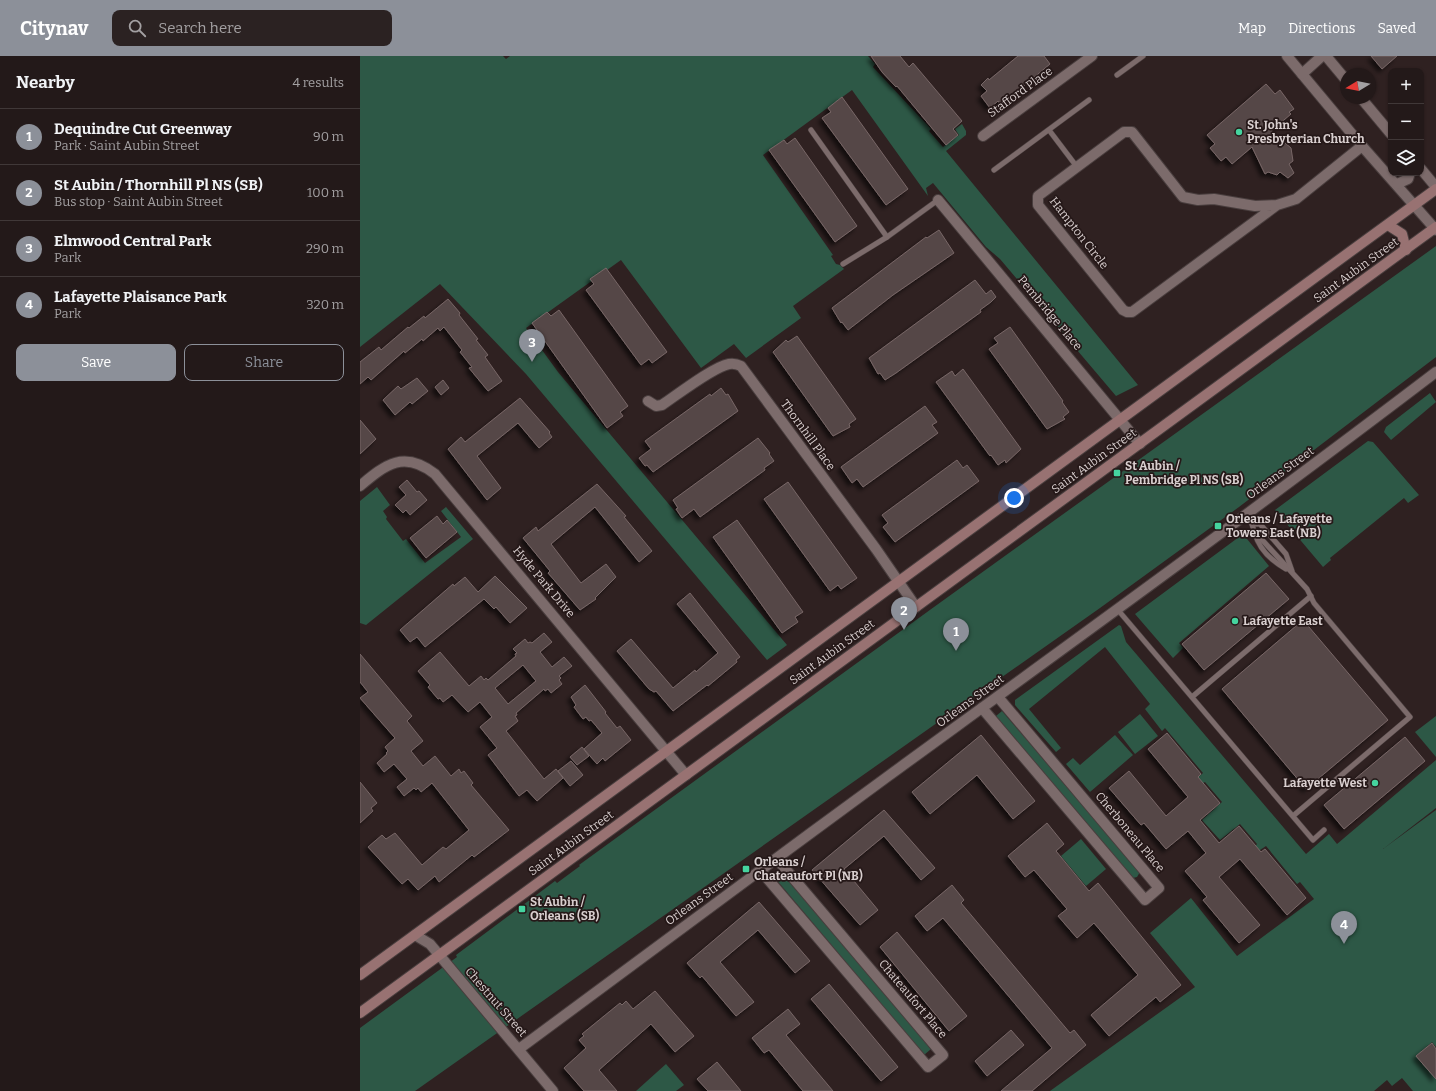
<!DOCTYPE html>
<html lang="en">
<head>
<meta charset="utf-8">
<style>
	:root { --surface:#231919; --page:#2b2222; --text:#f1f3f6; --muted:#a3a0a2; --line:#403838; --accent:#8c9099 }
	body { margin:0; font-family:Bitter,serif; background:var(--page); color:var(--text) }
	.controls { position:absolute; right:12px; top:12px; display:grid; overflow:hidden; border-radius:8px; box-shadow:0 1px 3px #0004 }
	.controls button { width:36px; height:36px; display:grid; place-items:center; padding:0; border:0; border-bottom:1px solid var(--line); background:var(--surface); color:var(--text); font:20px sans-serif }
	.compass { position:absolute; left:980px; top:12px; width:36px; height:36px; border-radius:50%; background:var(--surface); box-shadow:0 1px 3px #0004; rotate:260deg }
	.you { position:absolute; left:654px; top:442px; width:14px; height:14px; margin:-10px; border:3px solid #fff; border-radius:50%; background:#1a73e8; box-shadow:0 0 0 6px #1a73e833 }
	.badge { display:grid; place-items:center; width:26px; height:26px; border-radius:50%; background:var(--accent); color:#fff; font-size:13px; font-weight:700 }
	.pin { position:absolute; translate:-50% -33px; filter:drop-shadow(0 1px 2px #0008) }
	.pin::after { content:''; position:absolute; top:21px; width:14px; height:12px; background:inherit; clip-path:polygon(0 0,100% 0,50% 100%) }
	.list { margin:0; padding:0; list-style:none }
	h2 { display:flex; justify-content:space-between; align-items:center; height:52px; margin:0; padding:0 16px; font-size:17px }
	h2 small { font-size:13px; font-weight:400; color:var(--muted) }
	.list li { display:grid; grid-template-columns:26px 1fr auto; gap:12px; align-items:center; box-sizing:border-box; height:56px; padding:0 16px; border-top:1px solid var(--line) }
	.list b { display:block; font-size:15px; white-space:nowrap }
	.list p { margin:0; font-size:13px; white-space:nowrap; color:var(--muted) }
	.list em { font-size:13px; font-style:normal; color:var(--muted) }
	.actions { display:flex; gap:8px; padding:12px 16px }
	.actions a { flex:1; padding:9px 0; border:1px solid var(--accent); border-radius:8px; text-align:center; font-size:14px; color:var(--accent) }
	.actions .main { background:var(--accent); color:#fff }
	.icon { flex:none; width:22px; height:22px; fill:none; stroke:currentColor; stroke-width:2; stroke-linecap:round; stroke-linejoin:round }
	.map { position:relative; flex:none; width:1076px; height:1035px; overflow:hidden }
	header { display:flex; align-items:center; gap:24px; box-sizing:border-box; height:56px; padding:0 20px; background:var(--accent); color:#fff }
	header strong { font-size:19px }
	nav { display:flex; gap:22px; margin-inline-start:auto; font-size:14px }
	.search { width:280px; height:36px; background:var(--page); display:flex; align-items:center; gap:10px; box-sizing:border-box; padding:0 14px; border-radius:8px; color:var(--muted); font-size:15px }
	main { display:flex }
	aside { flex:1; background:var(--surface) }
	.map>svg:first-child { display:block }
	.green { fill:#2d5846 }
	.building { fill:#554646; stroke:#786767; fill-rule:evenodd; filter:url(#shadow) }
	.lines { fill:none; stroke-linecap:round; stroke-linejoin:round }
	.service-casing { stroke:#493e3e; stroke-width:6 }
	.minor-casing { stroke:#493e3e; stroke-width:12 }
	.tertiary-casing { stroke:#493e3e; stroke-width:12 }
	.secondary-casing { stroke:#493e3e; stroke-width:12 }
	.service { stroke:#7c6b6b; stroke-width:5 }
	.minor { stroke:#7c6b6b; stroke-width:10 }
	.tertiary { stroke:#7c6b6b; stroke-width:10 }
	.secondary { stroke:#987272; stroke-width:10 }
	.poi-dot { fill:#45d49f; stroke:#251818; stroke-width:1.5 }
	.labels { text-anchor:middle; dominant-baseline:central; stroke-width:3.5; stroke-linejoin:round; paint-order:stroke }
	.street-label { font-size:12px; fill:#d9cfcf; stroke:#251818 }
	.poi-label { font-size:12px; font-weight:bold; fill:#d9cfcf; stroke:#251818; text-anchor:start }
</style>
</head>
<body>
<header>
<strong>Citynav</strong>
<div class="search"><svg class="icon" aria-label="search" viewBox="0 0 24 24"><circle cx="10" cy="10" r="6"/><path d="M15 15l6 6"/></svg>Search here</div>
<nav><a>Map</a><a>Directions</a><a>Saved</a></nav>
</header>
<main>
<aside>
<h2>Nearby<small>4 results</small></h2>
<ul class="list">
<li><span class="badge">1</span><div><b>Dequindre Cut Greenway</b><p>Park · Saint Aubin Street</p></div><em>90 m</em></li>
<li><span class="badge">2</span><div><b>St Aubin / Thornhill Pl NS (SB)</b><p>Bus stop · Saint Aubin Street</p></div><em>100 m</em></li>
<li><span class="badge">3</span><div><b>Elmwood Central Park</b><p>Park</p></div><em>290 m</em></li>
<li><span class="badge">4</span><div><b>Lafayette Plaisance Park</b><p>Park</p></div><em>320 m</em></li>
</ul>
<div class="actions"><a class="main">Save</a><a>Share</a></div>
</aside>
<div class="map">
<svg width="1076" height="1035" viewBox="0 0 1076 1035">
	<defs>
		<filter id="shadow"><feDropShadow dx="-3.5" dy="3.5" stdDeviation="2" flood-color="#0009"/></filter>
	</defs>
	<rect width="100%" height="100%" fill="#2f2121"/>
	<g class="green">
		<path d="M0,0H143L146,3L150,0H508L515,8L513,11L571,73L569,75L583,91L599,79L595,73L602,68L606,75V79L586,95L778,329L756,340L640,203L626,191L573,127L566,132L568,140L492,34L403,99L473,199L471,200L476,208L480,209L484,213L433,250L441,262L386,302L374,288L341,312L261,204L166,272L198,316L427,589L407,604L166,318L80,228L0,291Z"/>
		<path d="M1076,190V301L879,451L740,552L55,1035H0V972L97,901L96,899L195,825L197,827L220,810L219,809L574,551Z"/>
		<path d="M1070,337L1076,346L1031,384L1024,376L1026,371Z"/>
		<path d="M1008,385L1013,386L1059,439L1048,447L1044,442L970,502L971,504L963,511L915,454Z"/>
		<path d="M17,431L30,449L23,455L27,461L26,463L43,485L46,483L65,507L101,481L81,455L86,451L113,483L6,569L0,567V445Z"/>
		<path d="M883,478L909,510L819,587L823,592L813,602L775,558Z"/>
		<path d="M759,569L761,570L766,586L946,798L969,778L977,788L1076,704V752L1023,793L1076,754V991L1072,986L1056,1000L1076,1023V1035H1053L1042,1022L1032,1030L1027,1024L1014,1035H690L835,931L790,877L831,842L877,900L954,843L940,826L937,828L906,790L897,796L894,792L897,788L880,768L860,784L842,764L862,746L845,726L841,728L836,723L843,717L805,672L802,675L785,653L790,648L745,591L669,653L701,692L696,696L655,649V644Z"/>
		<path d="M642,655L780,816L777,821L773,822L636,660Z"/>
		<path d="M780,658L798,680L775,698L758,676Z"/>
		<path d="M1076,660V701L1055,676Z"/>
		<path d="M755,679L773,699L730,736L706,708L713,702L720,709Z"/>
		<path d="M721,783L746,813L726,830L701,800Z"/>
		<path d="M422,816L571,993L564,999L415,822Z"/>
		<path d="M306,1008L324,1029L316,1035H276Z"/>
	</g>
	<g class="building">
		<path d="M511,0H540L549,11L553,7L602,65L593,73L598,79L586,89L537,30L536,31L522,16Z"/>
		<path d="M658,0H684L690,8L641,49L638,45L630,52L621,40L627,35L621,29L628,22L629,24Z"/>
		<path d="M1011,0H1037L1022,13Z"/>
		<path d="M906,28L915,38L920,34L934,53L929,56L931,58L911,75L931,92L933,105L929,108L934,117L928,122L920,116L917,119L908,116L905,118L892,91L872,108L866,101L861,105L850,92L855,88L847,79Z"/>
		<path d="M482,41L548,133L526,149L462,62L471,56L468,52Z"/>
		<path d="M435,82L497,170L475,186L409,94L424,84L427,88Z"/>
		<path d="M579,174L594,197L533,239L488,274L482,266L481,267L472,252L566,181L567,182Z"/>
		<path d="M246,212L307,296L292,307L289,303L281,309L226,234L234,228L230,223Z"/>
		<path d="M615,224L626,238L631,234L636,241L631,246L620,254L621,256L536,317L525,324L520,317L518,318L509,302Z"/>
		<path d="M88,243L100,257L99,259L118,283L116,284L128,299L125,301L142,325L128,335L109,312L112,311L100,296L102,294L84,271L80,275L78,272L63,285L62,283L45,297L44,295L11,324L8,321L0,328V306L19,291L21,294L48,271L49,272L64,260L65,262Z"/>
		<path d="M199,254L268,350L260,356L263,360L247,372L172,267L187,256L191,260Z"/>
		<path d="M650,271L703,345L702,346L709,356L703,361L705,363L687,373L629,293L638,287L634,282Z"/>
		<path d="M437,280L496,363L489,368L490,371L473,380L413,296L426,284L428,286Z"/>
		<path d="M603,313L661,393L646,407L645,404L638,409L631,399L630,400L576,326L592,315L595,320Z"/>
		<path d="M57,322L68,335L52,348L50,346L35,359L23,344L38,330L41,333Z"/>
		<path d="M83,324L89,332L81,339L75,331Z"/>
		<path d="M361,332L366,339L368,338L378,355L293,416L287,409L285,410L279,402L291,393L285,385L350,338L351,340Z"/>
		<path d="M160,342L190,376L189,377L192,381L179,392L158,367L117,400L141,432L127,444L88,393L101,381L105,386Z"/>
		<path d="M565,350L577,366L572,369L578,377L503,431L497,423L492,427L481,411Z"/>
		<path d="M0,364L16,383L0,398Z"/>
		<path d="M398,382L410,397L409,398L414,405L404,412L405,414L340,461L334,453L322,462L316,453L318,452L313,444Z"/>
		<path d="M597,404L603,412L607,409L619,425L535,486L523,471L528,467L522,459Z"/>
		<path d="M47,424L57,436L59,435L67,444L50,459L46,454L43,457L35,449L46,439L39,431Z"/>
		<path d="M428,426L497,522L481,533L478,529L470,535L404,443Z"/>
		<path d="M237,428L266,460L264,461L292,495L279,506L235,451L191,488L221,527L246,508L256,521L235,542L236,543L220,554L188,517L190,515L163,482L176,471L178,475Z"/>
		<path d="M77,460L83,468L87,464L97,476L66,502L50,482Z"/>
		<path d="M377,464L443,556L435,561L438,566L422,577L353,481Z"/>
		<path d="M906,517L929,543L844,614L822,588Z"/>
		<path d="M135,520L167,552L150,567L136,551L134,553L124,543L65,591L57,581L50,586L40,574L93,528L94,530L105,521L118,536Z"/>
		<path d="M330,537L380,601L376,604L377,606L348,630L347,629L313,655L296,635L294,636L289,633L257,595L271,583L313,632L335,614L336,616L358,597L317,548Z"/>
		<path d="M943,564L1028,664L946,733L862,633Z"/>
		<path d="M184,577L192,586L180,596L192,611L204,601L212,610L199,620L201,622L199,624L202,628L191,637L188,633L185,635L184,633L156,657L157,659L155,660L158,665L146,675L184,723L196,713L203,722L177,745L167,734L159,740L128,699L137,692L120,671L132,661L120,646L108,656L92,639L83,646L80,642L78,643L68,631L70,629L58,615L80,596L109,630L121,620L124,624L126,622L128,624L156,600L155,598L157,597L153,593L165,583L168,587L170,586L172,587ZM163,609L176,625L148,648L135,632Z"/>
		<path d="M0,598L52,660L47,665L63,685L51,695L63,710L75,700L91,720L99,713L101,717L104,715L113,727L111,729L149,774L114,801L112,799L79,826L75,820L58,834L48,823L42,828L8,791L22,779L26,783L35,777L62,809L83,791L86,793L109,774L72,727L61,736L58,732L56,734L54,732L44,740L37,731L47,723L34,708L24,716L17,707L27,698L26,697L28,695L25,691L35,682L0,642L8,636L0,626Z"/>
		<path d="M225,629L246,656L245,657L257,672L260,670L271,684L245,705L243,702L237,708L224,693L242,677L231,664L229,665L226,661L223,663L214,651L216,649L211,641Z"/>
		<path d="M807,677L841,718L838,721L860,747L840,764L859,787L879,770L901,796L905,793L946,842L927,859L880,803L859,821L900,869L879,887L843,844L847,841L825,815L846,797L828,775L806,793L784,767L781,769L749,732L769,715L806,760L828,741L788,693Z"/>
		<path d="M621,679L675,745L653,763L617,719L570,758L552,736Z"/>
		<path d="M1045,681L1065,705L984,773L964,749Z"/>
		<path d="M222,691L229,700L217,709L210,701Z"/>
		<path d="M211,705L223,719L210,730L198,715Z"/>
		<path d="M0,726L17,747L11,752L13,755L0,767Z"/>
		<path d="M524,754L575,812L561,824L524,780L484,813L518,854L500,869L452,814Z"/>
		<path d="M687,767L704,788L696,795L729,835L738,827L821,929L800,946L796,941L749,980L731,959L778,919L734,867L717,882L698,860L707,853L674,814L665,821L648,800Z"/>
		<path d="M592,829L604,844L601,847L710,977L714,974L726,989L672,1035H641L692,992L583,862L567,875L555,860Z"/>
		<path d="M399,846L450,905L435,917L398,874L360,906L394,946L376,960L342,920L340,922L327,907Z"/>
		<path d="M537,876L607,960L589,975L520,891Z"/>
		<path d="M469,928L538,1011L521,1025L451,943Z"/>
		<path d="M295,935L334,980L315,996L291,968L239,1014L257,1035H224L204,1012L226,992L219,984L224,980L222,978L260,947L262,949L266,945L273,953Z"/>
		<path d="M428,953L440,968L426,979L473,1035H443L409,994L404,997L392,982Z"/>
		<path d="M651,974L664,989L627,1020L615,1005Z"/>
		<path d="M1072,987L1076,993V1023L1056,1000Z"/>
		<path d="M357,1006L381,1035H348L337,1023Z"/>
	</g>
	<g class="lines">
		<g class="service-casing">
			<g id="service">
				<path d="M757,19L783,0"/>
				<path d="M451,74L527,181"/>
				<path d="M689,74L717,111"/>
				<path d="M634,114L729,44"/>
				<path d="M483,208L527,181L578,144"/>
				<path d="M885,459L892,468L894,475L947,533L954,547L1050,661L933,760"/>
				<path d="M892,468H900L926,498L932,515"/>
				<path d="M895,477C899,494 912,505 926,513"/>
				<path d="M758,554L953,784L964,774"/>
				<path d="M832,641L951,540"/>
			</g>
		</g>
		<g class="minor-casing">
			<g id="minor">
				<path d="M623,80L732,0"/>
				<path d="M578,144L780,388"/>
				<path d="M917,149L772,256H767L763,254L678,149V140L764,76H772L823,141L838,144L854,143L895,150L917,149L936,143L1002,90"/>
				<path d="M288,345L296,350L302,349C317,339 353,311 369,308C374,307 377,308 381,310L516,493L556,551"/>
				<path d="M0,430C26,408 44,394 75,418L326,719"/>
				<path d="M622,652L785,844L799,832L638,641"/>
				<path d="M401,815L568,1011L583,999L417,803"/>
				<path d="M55,879L70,888L193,1035"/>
				<path d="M159,993C282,902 404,811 527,721C711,587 895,454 1076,316"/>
			</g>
		</g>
		<g class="tertiary-casing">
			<g id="tertiary">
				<path d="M927,0L1002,90L1076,174"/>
				<path d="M966,0L986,24"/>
				<path d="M942,18L962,0"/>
				<path d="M1001,42L1031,78"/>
				<path d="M1061,113L1076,131"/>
				<path d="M1037,128L1048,123L1050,117"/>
			</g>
		</g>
		<g class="secondary-casing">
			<g id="secondary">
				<path d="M1028,169L1042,178L1046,194"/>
				<path d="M0,919L1076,133"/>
				<path d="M0,957L1076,171"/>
			</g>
		</g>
		<use href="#service" class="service"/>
		<use href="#minor" class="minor"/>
		<use href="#tertiary" class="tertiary"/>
		<use href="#secondary" class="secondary"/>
	</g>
	<g class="poi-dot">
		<circle cx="879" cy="76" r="4"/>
		<rect x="753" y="413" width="8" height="8" rx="2"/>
		<rect x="854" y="466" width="8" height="8" rx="2"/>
		<circle cx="875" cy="565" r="4"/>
		<circle cx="1015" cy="727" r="4"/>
		<rect x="382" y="809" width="8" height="8" rx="2"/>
		<rect x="158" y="849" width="8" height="8" rx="2"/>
	</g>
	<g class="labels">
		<g class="street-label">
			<text transform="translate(660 36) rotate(-36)">Stafford Place</text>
			<text transform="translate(719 177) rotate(52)">Hampton Circle</text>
			<text transform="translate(996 214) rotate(-36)">Saint Aubin Street</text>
			<text transform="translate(690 257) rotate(50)">Pembridge Place</text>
			<text transform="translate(448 379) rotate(54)">Thornhill Place</text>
			<text transform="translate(734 405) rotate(-36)">Saint Aubin Street</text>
			<text transform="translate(920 417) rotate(-36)">Orleans Street</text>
			<text transform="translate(184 526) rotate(50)">Hyde Park Drive</text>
			<text transform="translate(472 596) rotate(-36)">Saint Aubin Street</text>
			<text transform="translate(610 645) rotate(-36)">Orleans Street</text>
			<text transform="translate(770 776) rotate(50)">Cherboneau Place</text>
			<text transform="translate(211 787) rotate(-36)">Saint Aubin Street</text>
			<text transform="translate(339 843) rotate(-36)">Orleans Street</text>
			<text transform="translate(553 943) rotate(50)">Chateaufort Place</text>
			<text transform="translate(136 946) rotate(49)">Chestnut Street</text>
		</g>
		<g class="poi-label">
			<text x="887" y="69">St. John's<tspan x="887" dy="14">Presbyterian Church</tspan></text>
			<text x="765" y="410">St Aubin /<tspan x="765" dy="14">Pembridge Pl NS (SB)</tspan></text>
			<text x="866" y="463">Orleans / Lafayette<tspan x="866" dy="14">Towers East (NB)</tspan></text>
			<text x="883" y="565">Lafayette East</text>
			<text x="1007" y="727" text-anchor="end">Lafayette West</text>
			<text x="394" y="806">Orleans /<tspan x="394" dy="14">Chateaufort Pl (NB)</tspan></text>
			<text x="170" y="846">St Aubin /<tspan x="170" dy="14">Orleans (SB)</tspan></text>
		</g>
	</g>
</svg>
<div class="controls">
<button>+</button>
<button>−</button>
<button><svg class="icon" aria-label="layers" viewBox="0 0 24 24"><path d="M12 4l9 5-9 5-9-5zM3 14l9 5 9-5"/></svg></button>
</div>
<svg class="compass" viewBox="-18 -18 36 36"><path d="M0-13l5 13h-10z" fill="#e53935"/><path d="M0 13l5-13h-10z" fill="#a3a0a2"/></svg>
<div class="you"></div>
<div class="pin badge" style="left:596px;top:595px">1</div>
<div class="pin badge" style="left:544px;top:574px">2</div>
<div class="pin badge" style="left:172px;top:306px">3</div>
<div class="pin badge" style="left:984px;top:888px">4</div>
</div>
</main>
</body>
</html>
